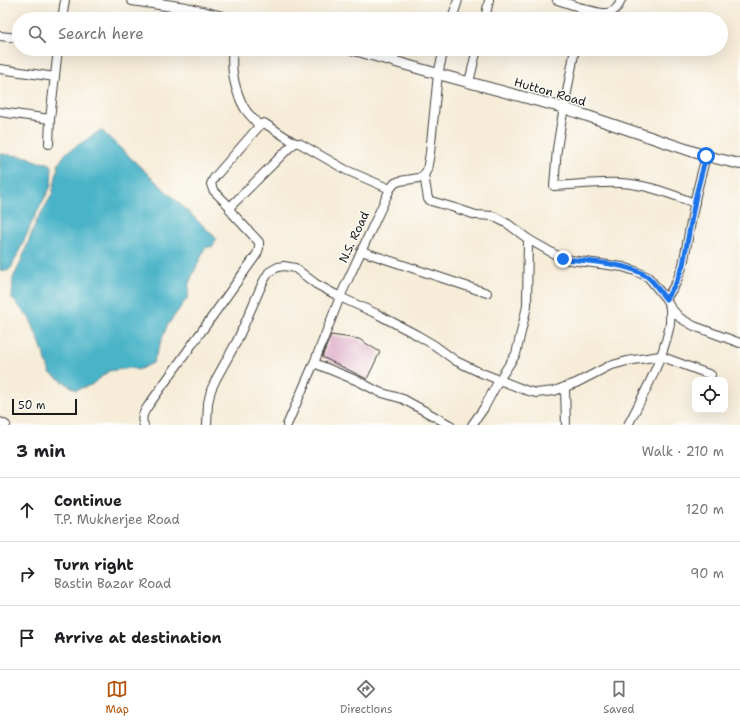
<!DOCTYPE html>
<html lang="en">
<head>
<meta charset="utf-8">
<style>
	:root { --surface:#fff; --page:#f6f6f6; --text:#202124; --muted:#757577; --line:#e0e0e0; --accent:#b45309 }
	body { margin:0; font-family:"Shantell Sans",sans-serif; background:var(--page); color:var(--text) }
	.controls { position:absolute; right:12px; bottom:12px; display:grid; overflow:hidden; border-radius:8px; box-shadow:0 4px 16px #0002 }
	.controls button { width:36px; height:36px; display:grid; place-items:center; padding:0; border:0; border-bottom:1px solid var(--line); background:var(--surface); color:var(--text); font:20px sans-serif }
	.scale { position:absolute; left:12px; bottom:10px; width:65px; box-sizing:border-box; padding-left:4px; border:2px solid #1c1c1c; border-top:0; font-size:11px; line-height:14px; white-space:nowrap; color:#1c1c1c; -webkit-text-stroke:3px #fdfcf7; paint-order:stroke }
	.stop { position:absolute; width:12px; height:12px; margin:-9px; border:3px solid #1a73e8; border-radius:50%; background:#fff }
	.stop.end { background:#1a73e8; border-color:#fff; box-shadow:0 1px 4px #0008 }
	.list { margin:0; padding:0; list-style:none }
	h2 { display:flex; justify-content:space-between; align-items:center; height:52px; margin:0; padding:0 16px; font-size:17px }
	h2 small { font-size:13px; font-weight:400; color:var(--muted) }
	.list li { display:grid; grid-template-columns:26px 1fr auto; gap:12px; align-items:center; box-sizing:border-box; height:64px; padding:0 16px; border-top:1px solid var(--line) }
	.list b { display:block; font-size:15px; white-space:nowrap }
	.list p { margin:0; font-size:13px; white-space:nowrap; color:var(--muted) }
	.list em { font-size:13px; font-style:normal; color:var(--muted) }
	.icon { flex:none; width:22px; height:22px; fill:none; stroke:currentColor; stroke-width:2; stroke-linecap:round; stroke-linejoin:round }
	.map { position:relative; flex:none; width:740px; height:425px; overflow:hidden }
	.search { position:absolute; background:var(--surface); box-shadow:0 4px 16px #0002; left:12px; right:12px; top:12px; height:44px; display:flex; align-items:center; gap:10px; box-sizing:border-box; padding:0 14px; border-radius:22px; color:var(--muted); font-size:15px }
	.sheet { height:244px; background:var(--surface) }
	nav { display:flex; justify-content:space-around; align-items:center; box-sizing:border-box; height:56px; border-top:1px solid var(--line); background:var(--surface); font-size:11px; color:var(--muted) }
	nav a { display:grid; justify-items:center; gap:2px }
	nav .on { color:var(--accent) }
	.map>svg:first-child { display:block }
	.water { fill:#4ab3c8; stroke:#336872 }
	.building { fill:#dca8c6 }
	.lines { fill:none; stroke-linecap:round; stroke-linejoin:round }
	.minor-casing { stroke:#3d3b38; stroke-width:10 }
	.tertiary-casing { stroke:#3d3b38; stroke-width:12 }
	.minor { stroke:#fff; stroke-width:8 }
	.tertiary { stroke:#fff; stroke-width:10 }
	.route { stroke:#1a73e8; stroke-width:5 }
	.labels { text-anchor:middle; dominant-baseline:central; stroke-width:3; stroke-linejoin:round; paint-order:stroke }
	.street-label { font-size:12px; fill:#1c1c1c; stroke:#fdfcf7 }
</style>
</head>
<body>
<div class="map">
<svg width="740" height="425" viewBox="0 0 740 425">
	<rect width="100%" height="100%" fill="#fdfcf7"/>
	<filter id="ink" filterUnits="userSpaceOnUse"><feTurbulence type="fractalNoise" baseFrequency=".025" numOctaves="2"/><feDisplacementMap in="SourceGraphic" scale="8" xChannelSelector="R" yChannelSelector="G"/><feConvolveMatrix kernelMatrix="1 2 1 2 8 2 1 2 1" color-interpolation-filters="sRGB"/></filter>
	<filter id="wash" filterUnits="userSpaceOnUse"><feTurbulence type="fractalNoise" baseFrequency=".012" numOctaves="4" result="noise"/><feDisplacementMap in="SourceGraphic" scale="16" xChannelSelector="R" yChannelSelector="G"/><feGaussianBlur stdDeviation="0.9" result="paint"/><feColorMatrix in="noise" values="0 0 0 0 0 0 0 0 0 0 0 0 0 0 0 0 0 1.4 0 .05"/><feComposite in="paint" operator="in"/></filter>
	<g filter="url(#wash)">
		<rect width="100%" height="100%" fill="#f6ecd8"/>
		<g class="water">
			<path d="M101,130L216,238L213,246L205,248L189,283L188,297L167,326L153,363L138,370L131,368L109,371L91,385L76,390L50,373L40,343L30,319L12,298L13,278L20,264L36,222L52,195L59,163L66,153Z"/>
			<path d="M0,154L11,155L28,157L38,162L48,163L52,166L51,186L33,220L23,243L11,268L7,271L0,270Z"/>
		</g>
		<g id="blocks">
			<path class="building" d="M331,335L359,339L380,352L367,379L322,357Z"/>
		</g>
	</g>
	<g filter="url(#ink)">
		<use href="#blocks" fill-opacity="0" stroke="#3d3b38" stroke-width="1"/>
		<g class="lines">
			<g class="minor-casing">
				<g id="minor">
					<path d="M557,0C568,3 596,14 606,13C613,13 619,7 621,0"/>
					<path d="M62,19L65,0"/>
					<path d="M452,19L458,0"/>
					<path d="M485,19L489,0"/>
					<path d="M581,19L583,8"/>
					<path d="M0,36L19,38"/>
					<path d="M233,49C230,69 235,92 245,109C249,115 255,120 259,126"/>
					<path d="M575,49L561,124L557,149L554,186C576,185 598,182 620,183C646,184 670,194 695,203"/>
					<path d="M0,69L55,77"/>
					<path d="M469,82L477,49"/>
					<path d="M0,112L50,119"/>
					<path d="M49,144L50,119L58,49"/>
					<path d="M424,175L428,199L431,201L455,208L476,215L493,216L508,224L528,239L563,259L623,267L635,271L648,277L666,299L670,307L680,318L694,326L740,343"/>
					<path d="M230,207L213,190L211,184L214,178L261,124L264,123L295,143"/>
					<path d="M361,251L487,293"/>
					<path d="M666,299L676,283L683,265L696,195L706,156"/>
					<path d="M314,363L358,381L379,392L403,399L450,425"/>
					<path d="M565,387L566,425"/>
					<path d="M0,422L6,425"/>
					<path d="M144,425C140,418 144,412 148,406L257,254L259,248V242L233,214L230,210V207L289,148L295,143H299L346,170L390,189"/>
					<path d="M207,425L208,403L211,390L216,379L237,341L263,282L269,272L278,267L284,266L295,268L316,284L340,297L377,314L417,335L434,345L456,361L479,372L525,390L536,393L554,391L576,383L609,366L627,361L660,356L711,375"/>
					<path d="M287,425L314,363L340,297L390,189L395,183L400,181L419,178L424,175L427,170L430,153L438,74L444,49"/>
					<path d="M472,425L484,408L499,380L516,354L527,306L528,239"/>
					<path d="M628,425C643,396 662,361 669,329C671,322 670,315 670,307"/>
				</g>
			</g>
			<g class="tertiary-casing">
				<g id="tertiary">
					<path d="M132,0L186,8L231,19"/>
					<path d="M351,49L438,74L564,108L706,156L740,164"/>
				</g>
			</g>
			<use href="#minor" class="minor"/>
			<use href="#tertiary" class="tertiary"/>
		</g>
	</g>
	<g class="lines" filter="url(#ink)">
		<path class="route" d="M563,259C586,261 629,263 648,277C655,283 660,292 666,299L676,283L683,265L696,195L706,156"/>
	</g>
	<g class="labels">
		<g class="street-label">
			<text transform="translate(550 92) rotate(16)">Hutton Road</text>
			<text transform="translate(354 237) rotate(-65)">N.S. Road</text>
		</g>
	</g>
</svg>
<div class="controls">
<button><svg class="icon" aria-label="locate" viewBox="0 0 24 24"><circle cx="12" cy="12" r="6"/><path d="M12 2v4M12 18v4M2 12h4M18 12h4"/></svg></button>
</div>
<div class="scale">50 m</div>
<div class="stop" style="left:706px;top:156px"></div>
<div class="stop end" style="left:563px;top:259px"></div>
<div class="search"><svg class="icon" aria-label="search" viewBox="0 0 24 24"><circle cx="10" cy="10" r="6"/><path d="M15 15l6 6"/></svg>Search here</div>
</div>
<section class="sheet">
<h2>3 min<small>Walk · 210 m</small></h2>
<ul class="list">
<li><svg class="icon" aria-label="ahead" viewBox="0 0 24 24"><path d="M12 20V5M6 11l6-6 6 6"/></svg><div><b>Continue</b><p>T.P. Mukherjee Road</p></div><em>120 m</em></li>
<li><svg class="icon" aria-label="right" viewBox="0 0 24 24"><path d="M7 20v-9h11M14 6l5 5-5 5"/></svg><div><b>Turn right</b><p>Bastin Bazar Road</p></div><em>90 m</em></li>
<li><svg class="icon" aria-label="arrive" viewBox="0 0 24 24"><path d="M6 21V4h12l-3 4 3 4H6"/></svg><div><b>Arrive at destination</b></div></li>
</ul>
</section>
<nav>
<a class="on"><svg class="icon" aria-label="map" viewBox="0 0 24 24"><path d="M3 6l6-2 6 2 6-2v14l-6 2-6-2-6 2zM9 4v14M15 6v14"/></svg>Map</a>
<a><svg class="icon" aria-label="directions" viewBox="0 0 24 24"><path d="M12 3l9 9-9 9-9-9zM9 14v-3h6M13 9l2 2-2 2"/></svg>Directions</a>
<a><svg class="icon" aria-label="saved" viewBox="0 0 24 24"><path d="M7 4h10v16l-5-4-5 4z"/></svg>Saved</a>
</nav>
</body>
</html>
